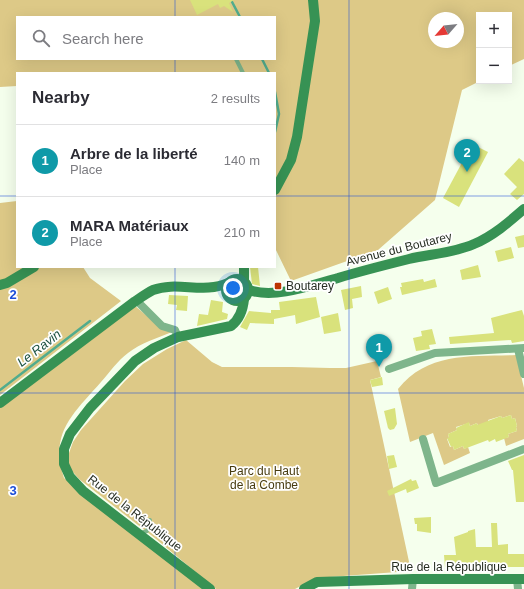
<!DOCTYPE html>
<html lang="en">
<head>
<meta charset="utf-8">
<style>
	:root { --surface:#fff; --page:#f2f2f3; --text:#2b2b33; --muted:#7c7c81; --line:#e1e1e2; --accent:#bd3503 }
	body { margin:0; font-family:Arial,sans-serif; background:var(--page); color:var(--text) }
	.controls { position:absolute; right:12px; top:12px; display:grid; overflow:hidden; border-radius:0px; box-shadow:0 4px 16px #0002 }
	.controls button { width:36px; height:36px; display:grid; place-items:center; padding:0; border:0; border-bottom:1px solid var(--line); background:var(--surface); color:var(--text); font:20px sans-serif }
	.compass { position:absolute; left:428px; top:12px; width:36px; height:36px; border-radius:50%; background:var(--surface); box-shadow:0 4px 16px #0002; rotate:242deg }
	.you { position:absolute; left:233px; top:288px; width:14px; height:14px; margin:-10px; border:3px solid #fff; border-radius:50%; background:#1a73e8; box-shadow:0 0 0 6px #1a73e833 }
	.badge { display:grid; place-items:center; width:26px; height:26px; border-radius:50%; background:var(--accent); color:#fff; font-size:13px; font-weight:700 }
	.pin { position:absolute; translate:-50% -33px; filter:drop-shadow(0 1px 2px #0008) }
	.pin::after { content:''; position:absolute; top:21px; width:14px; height:12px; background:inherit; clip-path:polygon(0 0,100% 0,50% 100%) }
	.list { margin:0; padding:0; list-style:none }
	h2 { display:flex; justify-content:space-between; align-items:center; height:52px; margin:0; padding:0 16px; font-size:17px }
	h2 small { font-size:13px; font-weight:400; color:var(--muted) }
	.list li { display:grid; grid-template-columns:26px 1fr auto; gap:12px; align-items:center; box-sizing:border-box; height:72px; padding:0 16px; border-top:1px solid var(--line) }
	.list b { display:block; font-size:15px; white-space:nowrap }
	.list p { margin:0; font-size:13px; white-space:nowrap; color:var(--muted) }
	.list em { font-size:13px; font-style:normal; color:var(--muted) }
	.icon { flex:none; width:22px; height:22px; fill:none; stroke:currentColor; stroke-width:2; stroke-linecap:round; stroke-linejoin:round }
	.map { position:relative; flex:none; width:524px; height:589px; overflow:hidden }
	.search { position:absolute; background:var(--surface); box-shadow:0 4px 16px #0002; left:16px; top:16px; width:260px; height:44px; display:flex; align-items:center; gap:10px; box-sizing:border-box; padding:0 14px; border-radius:0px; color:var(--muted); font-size:15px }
	.panel { position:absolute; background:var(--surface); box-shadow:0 4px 16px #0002; left:16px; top:72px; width:260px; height:196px; border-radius:0px }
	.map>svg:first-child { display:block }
	.green { fill:#ddc987; fill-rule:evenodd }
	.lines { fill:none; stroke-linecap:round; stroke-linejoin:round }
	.stream { stroke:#51ac8d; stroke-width:2.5 }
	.building { fill:#d9e27c }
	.lane { stroke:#7eb58b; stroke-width:4 }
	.street { stroke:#7eb58b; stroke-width:8 }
	.secondary { stroke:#379254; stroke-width:10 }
	.grid { fill:none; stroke:#1d4ed8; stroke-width:1; stroke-opacity:0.55 }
	.poi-dot { fill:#bd3503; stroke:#fff; stroke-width:1.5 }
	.labels { text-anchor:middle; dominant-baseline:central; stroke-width:3.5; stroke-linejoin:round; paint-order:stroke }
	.street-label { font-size:12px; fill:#272e23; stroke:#fff }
	.poi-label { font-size:12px; fill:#272e23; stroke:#fff; text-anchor:start }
	.park-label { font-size:12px; fill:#483c10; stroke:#fff }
	.water-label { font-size:13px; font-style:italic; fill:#1e5343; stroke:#fff }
	.grid-label { font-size:13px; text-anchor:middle; font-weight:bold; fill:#1d4ed8; stroke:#fff; stroke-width:3.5; stroke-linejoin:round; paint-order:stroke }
</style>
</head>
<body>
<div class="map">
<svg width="524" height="589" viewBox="0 0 524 589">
	<rect width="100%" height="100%" fill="#f5ffed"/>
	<g class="green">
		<path d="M0,0H524V59L509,66V15H479V81H480L462,90L435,200L378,250L291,281L275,248V73H17V86L0,87ZM17,17H275V59H17ZM434,18H458V42H434Z"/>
		<path d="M17,201V267H83L90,278L121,301L0,395V203Z"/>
		<path d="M134,305L161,328L172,332C157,338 141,343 128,353C118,360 109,373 101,382C73,414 49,433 64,478L203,589H0V405Z"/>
		<path d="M186,340L212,362L222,367H292L330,368H346L377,361L381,377L370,380L411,571L316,578L295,589H216L156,539L79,479L72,471L69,464V453L73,442L81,430L125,381L143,364L167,349Z"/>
		<path d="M516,355L524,388V439L506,446L504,438L509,437L508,434L517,431L516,427L517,426L515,418L512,419L511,415L502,418L501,416L488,420L489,423L478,427L477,423L470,426L469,423L456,427L457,430L448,434L449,438L447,439L450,447L453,446L454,450L463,446L464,449L468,447L470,453L444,465L433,433L410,442L398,389C428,351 472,357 516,355Z"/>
	</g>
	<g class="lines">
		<g class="stream">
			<path d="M231,0L240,17"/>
			<path d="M262,59L269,73"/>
			<path d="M275,92L279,114L275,132"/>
			<path d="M0,390L90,321"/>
		</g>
	</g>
	<g class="building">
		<path d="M190,0H234L229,3L233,12L224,6L220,8L218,4L197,15Z"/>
		<path d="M472,144L488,152L459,207L443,198Z"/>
		<path d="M519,158L524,162V194L517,200L510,194L517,187L504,174Z"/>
		<path d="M524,235V247L518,248L515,237Z"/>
		<path d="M511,247L514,258L498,262L495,251Z"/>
		<path d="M478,265L481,277L462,280L460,270Z"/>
		<path d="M250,267H258L260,286L252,284Z"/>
		<path d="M423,279L424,282L435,279L437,287L402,295L400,287H402L401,283Z"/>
		<path d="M361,286L362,297L352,299L353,308L345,310L341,290Z"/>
		<path d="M388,287L392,299L378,304L374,292Z"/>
		<path d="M169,295L188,296L187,311L176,310L177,305L168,304Z"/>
		<path d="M316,297L320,317L296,324L295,315L274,319V324L250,323L247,330L240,327L249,311L271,313V310H280L279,302Z"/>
		<path d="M211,300L223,302L222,312L228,314L227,319L197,326L199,314L208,315Z"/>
		<path d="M522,310L524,316V341L512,343L511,340L450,344L449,337L494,333L491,318Z"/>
		<path d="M338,313L341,331L324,334L321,317Z"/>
		<path d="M432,329L436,344L429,345L430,349L416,351L413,338L422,336L421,331Z"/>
		<path d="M382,377L383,385L372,387L370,380Z"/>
		<path d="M395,408L397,424L394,429L390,430L388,428L384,411Z"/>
		<path d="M511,415L512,419L515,418L517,426L516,427L517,431L508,434L509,437L496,442L495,439L489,442L488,440L464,449L463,446L454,450L453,446L451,447L447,438H449L448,434L457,430L456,428L469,422L470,426L477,423V425L501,416L502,418Z"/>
		<path d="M394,455L397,467L389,469L387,456Z"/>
		<path d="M524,455V502H516L513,470H512L508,461Z"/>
		<path d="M411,479L412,481L416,480L419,488L407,493L406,489L389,496L387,491Z"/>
		<path d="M431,517V533L417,531V524H415L414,518Z"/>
		<path d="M491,523H497L498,545L508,544V554H524V567H445L444,555H456L454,537L468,532V531L475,529L476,547H492Z"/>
	</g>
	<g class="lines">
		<g class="lane">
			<path d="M236,59L243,73"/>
			<path d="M141,533L147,531L150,520"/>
		</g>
		<g class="street">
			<path d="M136,300L162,326L175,330L178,337"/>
			<path d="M518,349L524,374"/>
			<path d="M389,369L435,353L524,348"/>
			<path d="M423,439L436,483L524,449"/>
			<path d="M517,579L518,589"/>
			<path d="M412,589L413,579"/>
		</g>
		<g class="secondary">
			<path d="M275,190L291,160L297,137L315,21L313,0"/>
			<path d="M244,267V281"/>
			<circle cx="237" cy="290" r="11"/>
			<path d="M0,285L7,283L34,267"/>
			<path d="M249,290C275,299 312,285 338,278C361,271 385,265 409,259C430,254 454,253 474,244C493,236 509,222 524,209"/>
			<path d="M0,403L134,302C140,298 147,293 153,290C177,281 204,294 228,283"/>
			<path d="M210,589L83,491L70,477L64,464V449L70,434L90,408L135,361L154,348L178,337L231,326C240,319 243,310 244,299"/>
			<path d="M304,589L317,582L413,579H524"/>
		</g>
	</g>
	<path class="grid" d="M175,0V17M349,0V589M175,59V73M0,196H17M275,196H524M175,267V589M0,393H524"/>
	<rect class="poi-dot" x="274" y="282" width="8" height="8" rx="2"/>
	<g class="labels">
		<g class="street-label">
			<text transform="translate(399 249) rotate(-14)">Avenue du Boutarey</text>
			<text transform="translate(135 513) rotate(38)">Rue de la République</text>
			<text x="449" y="567">Rue de la République</text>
		</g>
		<g class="poi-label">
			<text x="286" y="286">Boutarey</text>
		</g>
		<g class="park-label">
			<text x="264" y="471">Parc du Haut<tspan x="264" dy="14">de la Combe</tspan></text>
		</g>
		<g class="water-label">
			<text transform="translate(39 348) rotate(-38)">Le Ravin</text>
		</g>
	</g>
	<g class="grid-label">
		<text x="13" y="299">2</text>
		<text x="13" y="495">3</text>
	</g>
</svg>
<div class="controls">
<button>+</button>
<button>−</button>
</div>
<svg class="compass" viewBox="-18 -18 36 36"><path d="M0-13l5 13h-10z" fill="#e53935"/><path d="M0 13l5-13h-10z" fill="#7c7c81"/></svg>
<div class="you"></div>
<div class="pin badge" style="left:379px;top:367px;background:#0f9aa8">1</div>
<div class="pin badge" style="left:467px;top:172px;background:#0f9aa8">2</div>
<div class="search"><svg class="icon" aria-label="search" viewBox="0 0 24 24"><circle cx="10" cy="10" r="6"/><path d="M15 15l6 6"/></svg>Search here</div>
<section class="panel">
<h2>Nearby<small>2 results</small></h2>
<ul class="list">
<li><span class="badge" style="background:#0f9aa8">1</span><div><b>Arbre de la liberté</b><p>Place</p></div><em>140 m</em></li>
<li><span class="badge" style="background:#0f9aa8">2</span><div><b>MARA Matériaux</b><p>Place</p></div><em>210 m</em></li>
</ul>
</section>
</div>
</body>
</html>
